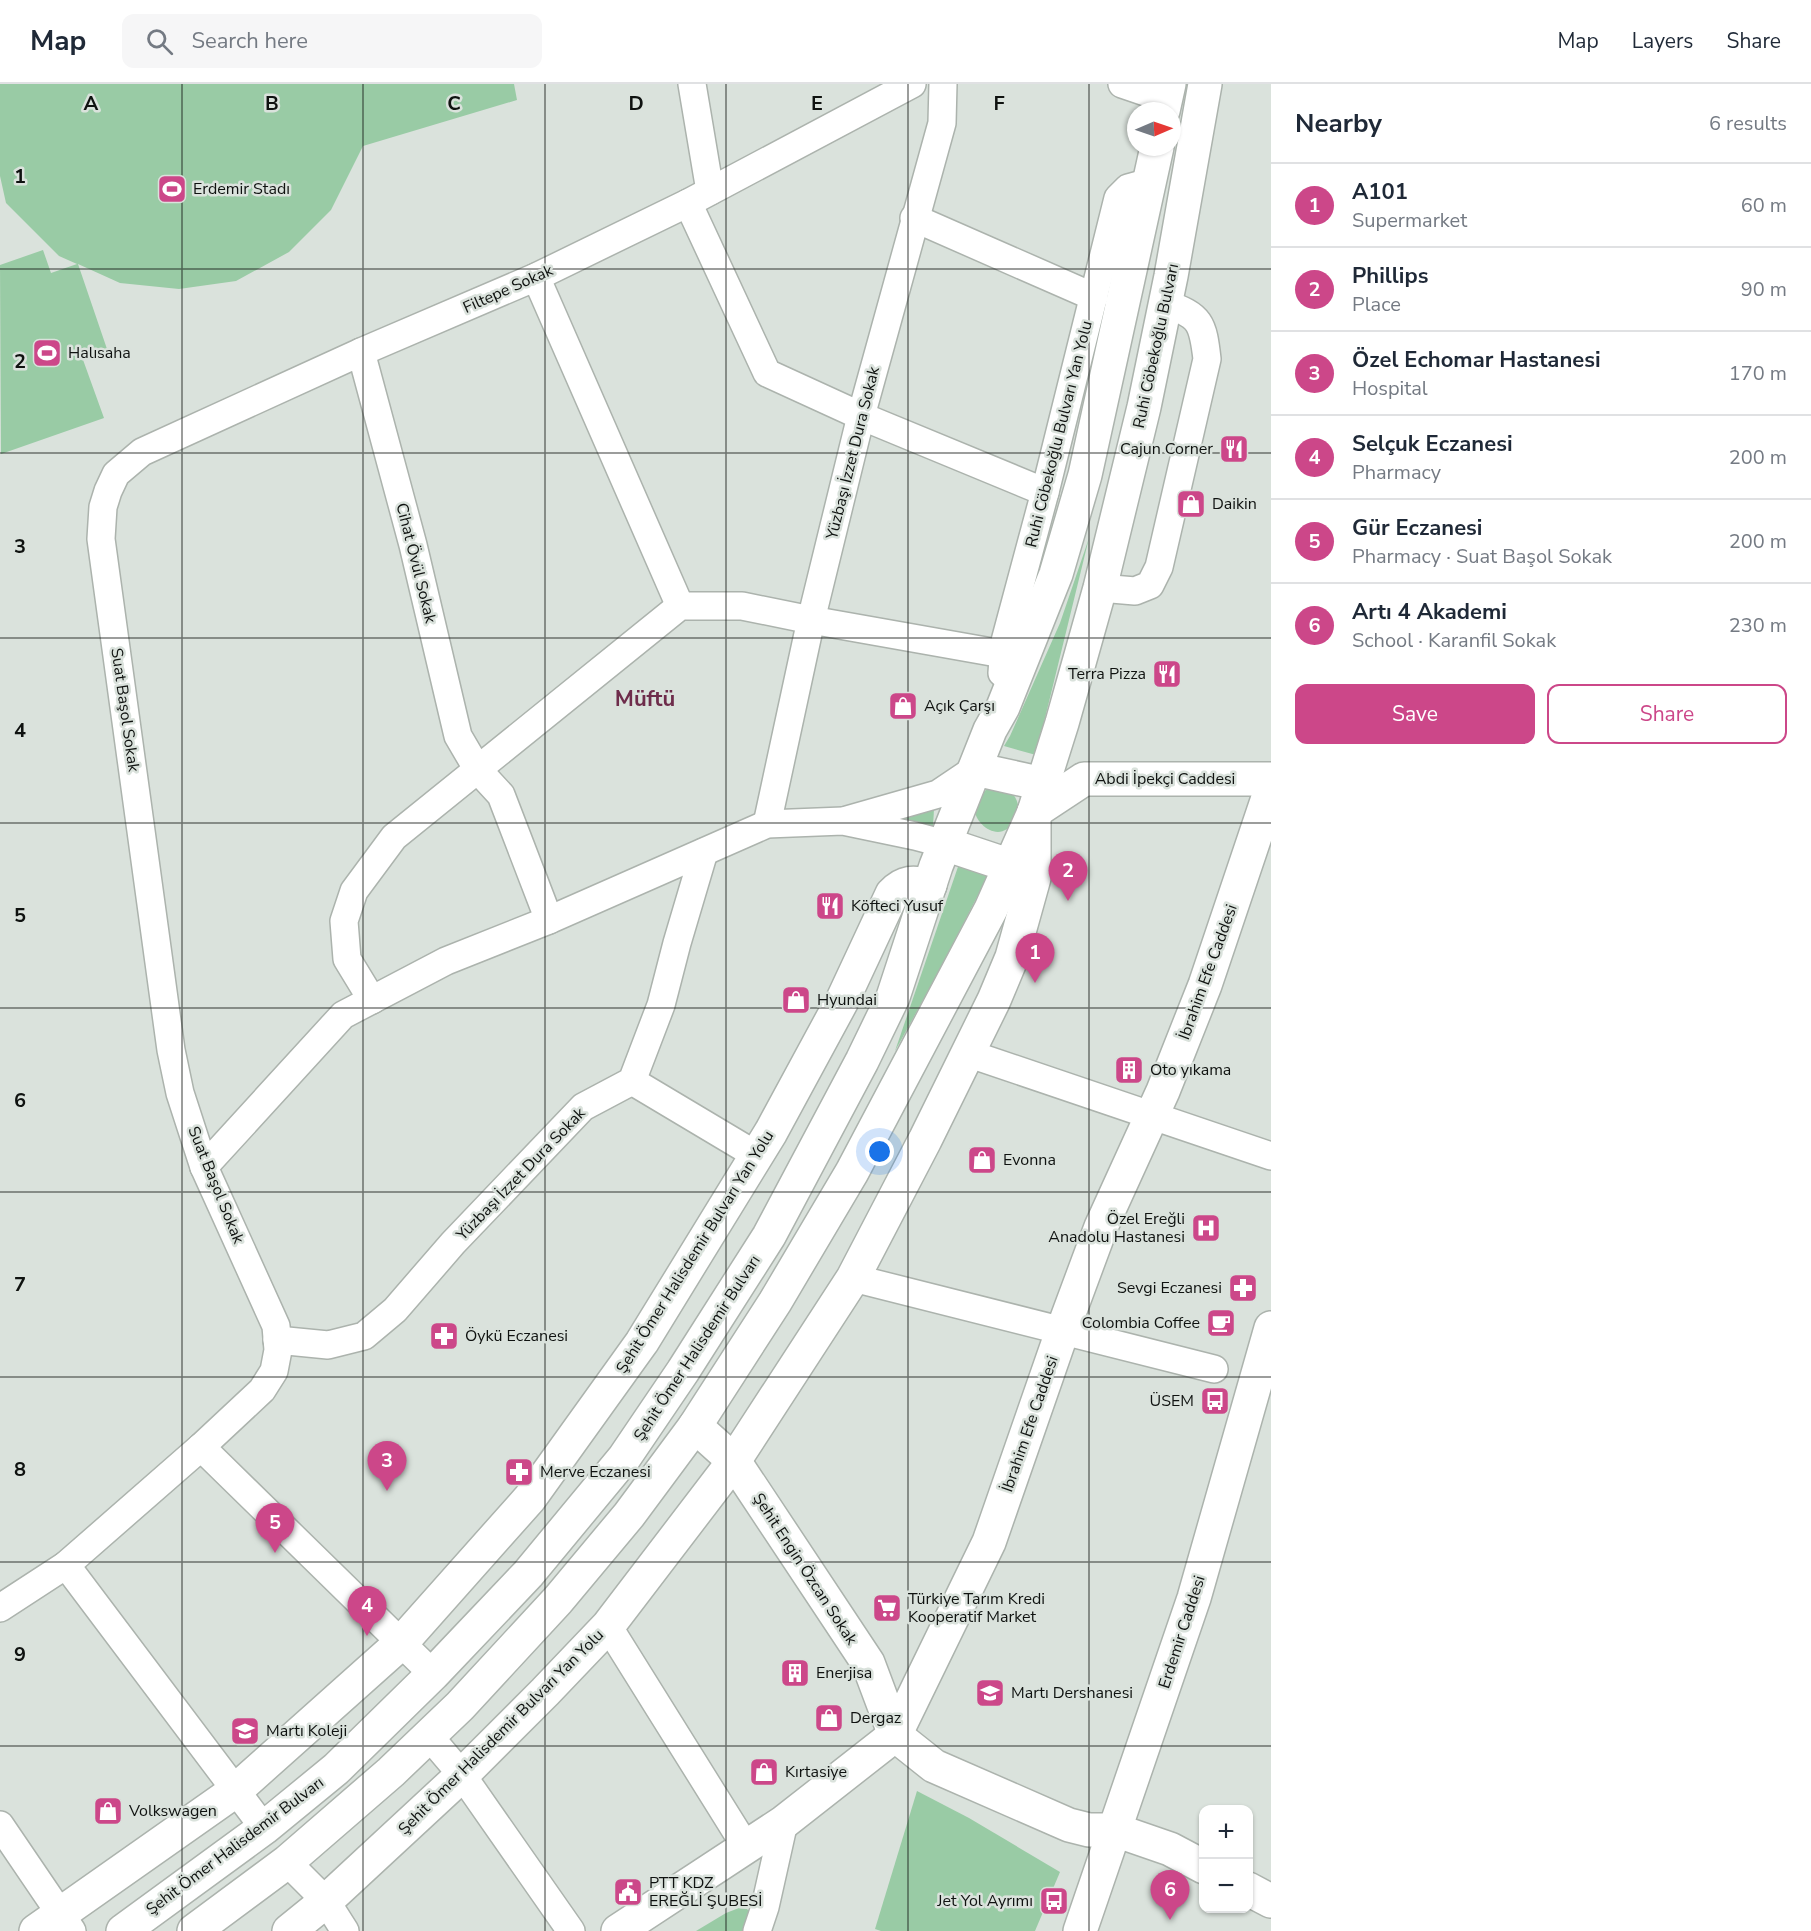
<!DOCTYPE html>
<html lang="en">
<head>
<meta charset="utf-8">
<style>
	:root { --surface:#fff; --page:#f6f6f7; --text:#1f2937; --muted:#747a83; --line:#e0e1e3; --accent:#cc4789 }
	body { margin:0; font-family:"Nunito Sans",sans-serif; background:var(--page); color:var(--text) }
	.controls { position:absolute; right:18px; bottom:18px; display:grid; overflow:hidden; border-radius:12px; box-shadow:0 2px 4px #0004 }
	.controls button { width:54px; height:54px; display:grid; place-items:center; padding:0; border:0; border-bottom:2px solid var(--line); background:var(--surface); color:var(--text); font:30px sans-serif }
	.compass { position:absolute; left:1127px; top:18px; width:54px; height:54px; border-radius:50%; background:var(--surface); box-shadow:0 2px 4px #0004; rotate:88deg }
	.you { position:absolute; left:880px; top:1068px; width:21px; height:21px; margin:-15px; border:4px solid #fff; border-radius:50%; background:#1a73e8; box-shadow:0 0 0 9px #1a73e833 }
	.badge { display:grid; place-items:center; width:39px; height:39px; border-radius:50%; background:var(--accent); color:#fff; font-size:20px; font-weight:700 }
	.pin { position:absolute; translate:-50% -50px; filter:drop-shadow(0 2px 3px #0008) }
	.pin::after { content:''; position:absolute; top:32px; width:21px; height:18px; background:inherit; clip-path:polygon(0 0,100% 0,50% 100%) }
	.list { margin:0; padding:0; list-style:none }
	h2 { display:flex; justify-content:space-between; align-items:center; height:78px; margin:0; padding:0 24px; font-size:26px }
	h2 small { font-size:20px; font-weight:400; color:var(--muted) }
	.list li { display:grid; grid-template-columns:39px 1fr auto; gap:18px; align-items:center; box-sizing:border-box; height:84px; padding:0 24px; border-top:2px solid var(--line) }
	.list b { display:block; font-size:22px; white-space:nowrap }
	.list p { margin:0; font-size:20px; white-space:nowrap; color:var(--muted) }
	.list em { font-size:20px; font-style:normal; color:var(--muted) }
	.actions { display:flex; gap:12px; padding:18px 24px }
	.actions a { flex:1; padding:14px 0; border:2px solid var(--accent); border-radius:12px; text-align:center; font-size:21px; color:var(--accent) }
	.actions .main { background:var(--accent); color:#fff }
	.icon { flex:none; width:33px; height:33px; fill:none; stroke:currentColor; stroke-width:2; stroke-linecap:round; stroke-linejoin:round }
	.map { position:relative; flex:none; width:1271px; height:1847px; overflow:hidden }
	header { display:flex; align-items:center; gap:36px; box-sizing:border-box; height:84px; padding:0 30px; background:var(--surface); border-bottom:2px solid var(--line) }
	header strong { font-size:28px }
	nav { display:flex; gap:33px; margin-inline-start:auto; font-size:21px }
	.search { width:420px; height:54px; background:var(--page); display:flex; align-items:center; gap:15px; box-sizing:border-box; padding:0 21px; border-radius:12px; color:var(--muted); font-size:22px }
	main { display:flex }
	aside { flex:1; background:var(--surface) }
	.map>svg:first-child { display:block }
	.green { fill:#99cba5 }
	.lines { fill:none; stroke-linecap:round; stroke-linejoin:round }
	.minor-casing { stroke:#acb3ad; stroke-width:30 }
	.tertiary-casing { stroke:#acb3ad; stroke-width:36 }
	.secondary-casing { stroke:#acb3ad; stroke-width:36 }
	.primary-casing { stroke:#acb3ad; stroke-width:36 }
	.minor { stroke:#fff; stroke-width:27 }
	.tertiary { stroke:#fff; stroke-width:33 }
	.secondary { stroke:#fff; stroke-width:33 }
	.primary { stroke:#fff; stroke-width:33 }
	.grid { fill:none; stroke:#0f1210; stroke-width:1.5; stroke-opacity:0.55 }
	.labels { text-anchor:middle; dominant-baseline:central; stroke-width:5; stroke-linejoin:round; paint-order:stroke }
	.poi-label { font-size:16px; fill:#0f1210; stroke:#dae2dc; text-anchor:start }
	.street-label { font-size:16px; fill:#0f1210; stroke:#dae2dc }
	.district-label { font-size:22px; font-weight:bold; fill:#6e2c4b; stroke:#dae2dc }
	.grid-label { font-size:20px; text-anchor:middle; font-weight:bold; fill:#0f1210; stroke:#dae2dc; stroke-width:5; stroke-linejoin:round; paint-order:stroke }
</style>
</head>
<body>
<header>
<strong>Map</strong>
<div class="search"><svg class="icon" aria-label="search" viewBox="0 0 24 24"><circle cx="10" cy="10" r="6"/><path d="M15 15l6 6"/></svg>Search here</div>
<nav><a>Map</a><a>Layers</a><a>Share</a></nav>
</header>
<main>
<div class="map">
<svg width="1271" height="1847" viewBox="0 0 1271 1847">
	<rect width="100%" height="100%" fill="#dae2dc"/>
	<g class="green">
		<path d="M0,0H514L517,16L363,62L331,126L289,168L236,197L179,205L120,199L78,180L107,265L82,273L104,334L1,370L0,181L43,166L51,189L77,180L59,172L6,119L0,92Z"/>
		<path d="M1089,454L1036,671L1004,662L1010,652L1060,539Z"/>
		<path d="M990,704L1013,710C1020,720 1019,725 1014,736C998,770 950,722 990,704Z"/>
		<path d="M934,725L933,743L878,735Z"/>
		<path d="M961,774L992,784L937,891L895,967Z"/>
		<path d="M917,1707L969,1734L1060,1788L1035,1847H881L875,1845Z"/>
		<path d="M739,1824L747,1825L752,1830L748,1847H696L726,1829Z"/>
	</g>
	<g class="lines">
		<g class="minor-casing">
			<g id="minor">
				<path d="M692,0L710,107"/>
				<path d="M1122,0L1166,15"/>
				<path d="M688,119L767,289L861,332L1045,408"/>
				<path d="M914,134L1094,213"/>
				<path d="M536,193L680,522"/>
				<path d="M361,268L413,461L458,652L478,686L501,711L549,836"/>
				<path d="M1100,504L1135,507L1150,501L1159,483L1207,275C1203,240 1201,231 1165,220"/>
				<path d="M1002,589L1004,561L1045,408L1118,114L1128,104L1150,98"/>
				<path d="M847,736L938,710L975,685"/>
				<path d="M767,740L811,536L861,332L942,39L943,0"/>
				<path d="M372,916L347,875L344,837L354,807L394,753L680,522H742L811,536L1003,570"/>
				<path d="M967,969L1271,1072"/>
				<path d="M632,997L756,1071"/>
				<path d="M204,1083L343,931L446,877L549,836L767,740L843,737L915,752L945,760"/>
				<path d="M853,1194L1214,1285"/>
				<path d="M277,1256L328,1261L364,1252L395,1226L453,1159L583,1023L632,997L661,921L677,859L704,768"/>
				<path d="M201,1363L433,1590"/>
				<path d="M66,1481L264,1744"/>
				<path d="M0,1524L66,1481L201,1363L262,1306L274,1287L278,1266L276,1242L204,1083L180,1009L171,966L101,455L103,423L108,407L116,390L142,368L361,268L536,193L688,119L912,0"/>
				<path d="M608,1542L746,1763"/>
				<path d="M429,1652L462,1691L571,1847"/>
				<path d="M0,1741L72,1847"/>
				<path d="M287,1778L326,1817L345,1847"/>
				<path d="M757,1847L765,1823L784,1738"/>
			</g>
		</g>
		<g class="tertiary-casing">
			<g id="tertiary">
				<path d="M695,1342L734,1377L868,1579L895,1651L934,1682L1069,1741L1089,1746H1115L1170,1765L1204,1783"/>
				<path d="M1248,1805L1271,1817"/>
				<path d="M36,1847L235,1707L402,1558L530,1414L642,1258L771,1048L843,915L892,810C904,797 913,798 930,801"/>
				<path d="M289,1847L326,1817L462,1691L545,1608L608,1542L734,1377L853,1194L925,1056L994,916L1012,873L1034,794V728"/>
				<path d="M618,1847L784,1738L895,1651L989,1458L1062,1248L1101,1143L1163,1007L1205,901L1271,705"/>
			</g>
		</g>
		<g class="secondary-casing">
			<g id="secondary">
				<path d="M1034,728L1084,695H1271"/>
				<path d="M1080,1847L1194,1514L1271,1244"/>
			</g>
		</g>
		<g class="primary-casing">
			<g id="primary">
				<path d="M1163,27L1169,0"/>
				<path d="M975,685L1043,700"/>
				<path d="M945,760L1011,782"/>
				<path d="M123,1847L264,1744L336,1685L433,1590L528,1490L624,1374L683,1287L769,1152L862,977L893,913L936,782L990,646L1003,623L1056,490L1085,391L1157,63"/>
				<path d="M194,1847L287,1778L391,1688L460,1622L558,1516L629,1431L695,1342L775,1218L852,1088L991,825L1034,728L1062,639L1100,504L1144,323L1171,192L1205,0"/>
			</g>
		</g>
		<use href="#minor" class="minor"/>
		<use href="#tertiary" class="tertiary"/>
		<use href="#secondary" class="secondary"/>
		<use href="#primary" class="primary"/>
	</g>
	<path class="grid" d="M182,0V1847M363,0V1847M545,0V1847M726,0V1847M908,0V1847M1089,0V1847M0,185H1271M0,369H1271M0,554H1271M0,739H1271M0,924H1271M0,1108H1271M0,1293H1271M0,1478H1271M0,1662H1271"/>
	<defs>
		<g id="stadium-square" transform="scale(1.5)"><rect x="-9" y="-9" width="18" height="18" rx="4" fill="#cc4789" stroke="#dae2dc"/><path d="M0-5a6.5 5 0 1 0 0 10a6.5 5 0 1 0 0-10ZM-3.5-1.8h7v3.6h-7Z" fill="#fff"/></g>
		<g id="restaurant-square" transform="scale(1.5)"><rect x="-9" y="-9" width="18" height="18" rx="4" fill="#cc4789" stroke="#dae2dc"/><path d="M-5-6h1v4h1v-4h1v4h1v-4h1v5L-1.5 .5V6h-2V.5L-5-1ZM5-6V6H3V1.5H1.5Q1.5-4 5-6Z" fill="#fff"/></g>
		<g id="shop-square" transform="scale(1.5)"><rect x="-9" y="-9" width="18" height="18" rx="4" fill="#cc4789" stroke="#dae2dc"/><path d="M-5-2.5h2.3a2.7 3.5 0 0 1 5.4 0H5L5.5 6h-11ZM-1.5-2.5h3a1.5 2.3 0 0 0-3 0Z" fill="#fff"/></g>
		<g id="building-square" transform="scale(1.5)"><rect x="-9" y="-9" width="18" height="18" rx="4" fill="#cc4789" stroke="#dae2dc"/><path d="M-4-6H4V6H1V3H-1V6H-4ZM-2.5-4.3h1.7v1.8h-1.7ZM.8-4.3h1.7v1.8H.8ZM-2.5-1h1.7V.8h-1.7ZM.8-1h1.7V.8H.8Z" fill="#fff"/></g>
		<g id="hospital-square" transform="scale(1.5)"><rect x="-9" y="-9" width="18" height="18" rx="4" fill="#cc4789" stroke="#dae2dc"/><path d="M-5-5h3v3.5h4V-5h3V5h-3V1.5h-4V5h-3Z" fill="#fff"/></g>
		<g id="pharmacy-square" transform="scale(1.5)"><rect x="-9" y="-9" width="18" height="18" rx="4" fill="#cc4789" stroke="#dae2dc"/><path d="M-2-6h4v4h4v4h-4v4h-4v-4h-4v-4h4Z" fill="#fff"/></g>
		<g id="cafe-square" transform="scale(1.5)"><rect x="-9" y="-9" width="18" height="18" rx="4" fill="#cc4789" stroke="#dae2dc"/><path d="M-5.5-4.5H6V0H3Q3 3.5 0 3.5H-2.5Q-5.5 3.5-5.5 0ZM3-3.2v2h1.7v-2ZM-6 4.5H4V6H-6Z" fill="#fff"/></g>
		<g id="bus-square" transform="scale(1.5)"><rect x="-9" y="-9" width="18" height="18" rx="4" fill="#cc4789" stroke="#dae2dc"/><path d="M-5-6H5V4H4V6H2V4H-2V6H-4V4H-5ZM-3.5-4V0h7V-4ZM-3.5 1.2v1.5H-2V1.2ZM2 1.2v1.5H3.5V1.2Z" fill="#fff"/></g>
		<g id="supermarket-square" transform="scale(1.5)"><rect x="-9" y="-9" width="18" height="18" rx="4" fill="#cc4789" stroke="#dae2dc"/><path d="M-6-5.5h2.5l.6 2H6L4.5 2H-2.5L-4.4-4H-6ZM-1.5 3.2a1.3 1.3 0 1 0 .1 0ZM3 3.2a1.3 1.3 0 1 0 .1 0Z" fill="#fff"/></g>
		<g id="school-square" transform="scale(1.5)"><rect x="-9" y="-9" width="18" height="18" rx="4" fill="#cc4789" stroke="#dae2dc"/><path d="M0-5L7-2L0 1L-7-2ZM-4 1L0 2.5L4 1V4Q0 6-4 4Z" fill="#fff"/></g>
		<g id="civic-square" transform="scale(1.5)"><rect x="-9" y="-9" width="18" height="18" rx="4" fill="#cc4789" stroke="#dae2dc"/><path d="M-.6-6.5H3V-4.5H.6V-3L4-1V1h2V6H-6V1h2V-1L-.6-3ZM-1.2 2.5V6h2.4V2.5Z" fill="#fff"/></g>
	</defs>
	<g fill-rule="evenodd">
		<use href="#stadium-square" x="172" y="105"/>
		<use href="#stadium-square" x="47" y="269"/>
		<use href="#restaurant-square" x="1234" y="365"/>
		<use href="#shop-square" x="1191" y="420"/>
		<use href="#restaurant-square" x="1167" y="590"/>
		<use href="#shop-square" x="903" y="622"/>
		<use href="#restaurant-square" x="830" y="822"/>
		<use href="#shop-square" x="796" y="916"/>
		<use href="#building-square" x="1129" y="986"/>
		<use href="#shop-square" x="982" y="1076"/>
		<use href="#hospital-square" x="1206" y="1144"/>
		<use href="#pharmacy-square" x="1243" y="1204"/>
		<use href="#cafe-square" x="1221" y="1239"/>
		<use href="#pharmacy-square" x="444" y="1252"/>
		<use href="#bus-square" x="1215" y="1317"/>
		<use href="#pharmacy-square" x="519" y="1388"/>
		<use href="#supermarket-square" x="887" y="1524"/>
		<use href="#building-square" x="795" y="1589"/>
		<use href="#school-square" x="990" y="1609"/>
		<use href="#shop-square" x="829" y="1634"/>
		<use href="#school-square" x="245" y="1647"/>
		<use href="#shop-square" x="764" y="1688"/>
		<use href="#shop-square" x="108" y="1727"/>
		<use href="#civic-square" x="628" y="1808"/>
		<use href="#bus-square" x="1054" y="1817"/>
	</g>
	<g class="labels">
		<g class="poi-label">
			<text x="193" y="105">Erdemir Stadı</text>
			<text x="68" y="269">Halısaha</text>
			<text x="1213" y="365" text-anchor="end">Cajun Corner</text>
			<text x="1212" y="420">Daikin</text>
			<text x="1146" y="590" text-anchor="end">Terra Pizza</text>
			<text x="924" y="622">Açık Çarşı</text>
			<text x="851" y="822">Köfteci Yusuf</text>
			<text x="817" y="916">Hyundai</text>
			<text x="1150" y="986">Oto yıkama</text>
			<text x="1003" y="1076">Evonna</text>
			<text x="1185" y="1135" text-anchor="end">Özel Ereğli<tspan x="1185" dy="18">Anadolu Hastanesi</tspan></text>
			<text x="1222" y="1204" text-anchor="end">Sevgi Eczanesi</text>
			<text x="1200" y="1239" text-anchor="end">Colombia Coffee</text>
			<text x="465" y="1252">Öykü Eczanesi</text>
			<text x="1194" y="1317" text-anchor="end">ÜSEM</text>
			<text x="540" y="1388">Merve Eczanesi</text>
			<text x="908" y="1515">Türkiye Tarım Kredi<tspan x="908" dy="18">Kooperatif Market</tspan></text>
			<text x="816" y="1589">Enerjisa</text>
			<text x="1011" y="1609">Martı Dershanesi</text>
			<text x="850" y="1634">Dergaz</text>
			<text x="266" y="1647">Martı Koleji</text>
			<text x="785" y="1688">Kırtasiye</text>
			<text x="129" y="1727">Volkswagen</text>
			<text x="649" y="1799">PTT KDZ<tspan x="649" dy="18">EREĞLİ ŞUBESİ</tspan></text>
			<text x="1033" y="1817" text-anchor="end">Jet Yol Ayrımı</text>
		</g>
		<g class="street-label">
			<text transform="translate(508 205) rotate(-24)">Filtepe Sokak</text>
			<text transform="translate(1156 262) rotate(-78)">Ruhi Cöbekoğlu Bulvarı</text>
			<text transform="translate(1059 350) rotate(-76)">Ruhi Cöbekoğlu Bulvarı Yan Yolu</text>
			<text transform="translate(853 369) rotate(-76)">Yüzbaşı İzzet Dura Sokak</text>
			<text transform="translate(416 479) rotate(76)">Cihat Övül Sokak</text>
			<text transform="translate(125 626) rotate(82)">Suat Başol Sokak</text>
			<text x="1165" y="695">Abdi İpekçi Caddesi</text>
			<text transform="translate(1208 888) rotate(-70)">İbrahim Efe Caddesi</text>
			<text transform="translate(521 1090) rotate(-46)">Yüzbaşı İzzet Dura Sokak</text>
			<text transform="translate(216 1101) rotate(68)">Suat Başol Sokak</text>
			<text transform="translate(695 1168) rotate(-58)">Şehit Ömer Halisdemir Bulvarı Yan Yolu</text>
			<text transform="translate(697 1264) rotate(-57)">Şehit Ömer Halisdemir Bulvarı</text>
			<text transform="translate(1030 1340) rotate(-71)">İbrahim Efe Caddesi</text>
			<text transform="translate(805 1485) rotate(57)">Şehit Engin Özcan Sokak</text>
			<text transform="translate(1182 1548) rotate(-72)">Erdemir Caddesi</text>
			<text transform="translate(501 1648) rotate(-45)">Şehit Ömer Halisdemir Bulvarı Yan Yolu</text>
			<text transform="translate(235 1762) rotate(-37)">Şehit Ömer Halisdemir Bulvarı</text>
		</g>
		<g class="district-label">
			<text x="645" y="615">Müftü</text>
		</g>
	</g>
	<g class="grid-label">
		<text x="91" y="26">A</text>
		<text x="272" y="26">B</text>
		<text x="454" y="26">C</text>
		<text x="636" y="26">D</text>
		<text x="817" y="26">E</text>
		<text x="999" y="26">F</text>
		<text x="20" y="99">1</text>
		<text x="20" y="284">2</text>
		<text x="20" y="469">3</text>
		<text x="20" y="653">4</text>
		<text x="20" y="838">5</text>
		<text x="20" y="1023">6</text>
		<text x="20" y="1207">7</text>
		<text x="20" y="1392">8</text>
		<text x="20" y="1577">9</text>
	</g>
</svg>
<div class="controls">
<button>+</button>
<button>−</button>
</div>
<svg class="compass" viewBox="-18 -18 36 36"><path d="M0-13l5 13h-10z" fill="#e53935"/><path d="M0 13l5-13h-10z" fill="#747a83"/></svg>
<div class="you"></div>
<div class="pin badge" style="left:1035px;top:899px">1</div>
<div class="pin badge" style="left:1068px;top:817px">2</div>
<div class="pin badge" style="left:387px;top:1407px">3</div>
<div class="pin badge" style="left:367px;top:1552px">4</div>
<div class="pin badge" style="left:275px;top:1469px">5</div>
<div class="pin badge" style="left:1170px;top:1836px">6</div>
</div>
<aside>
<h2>Nearby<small>6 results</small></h2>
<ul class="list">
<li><span class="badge">1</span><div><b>A101</b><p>Supermarket</p></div><em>60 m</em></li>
<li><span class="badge">2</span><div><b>Phillips</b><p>Place</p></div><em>90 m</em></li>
<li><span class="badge">3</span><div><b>Özel Echomar Hastanesi</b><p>Hospital</p></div><em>170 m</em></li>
<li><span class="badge">4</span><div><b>Selçuk Eczanesi</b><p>Pharmacy</p></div><em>200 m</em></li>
<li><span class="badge">5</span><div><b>Gür Eczanesi</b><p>Pharmacy · Suat Başol Sokak</p></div><em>200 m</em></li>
<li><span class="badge">6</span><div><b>Artı 4 Akademi</b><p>School · Karanfil Sokak</p></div><em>230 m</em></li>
</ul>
<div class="actions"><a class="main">Save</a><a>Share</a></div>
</aside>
</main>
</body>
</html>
